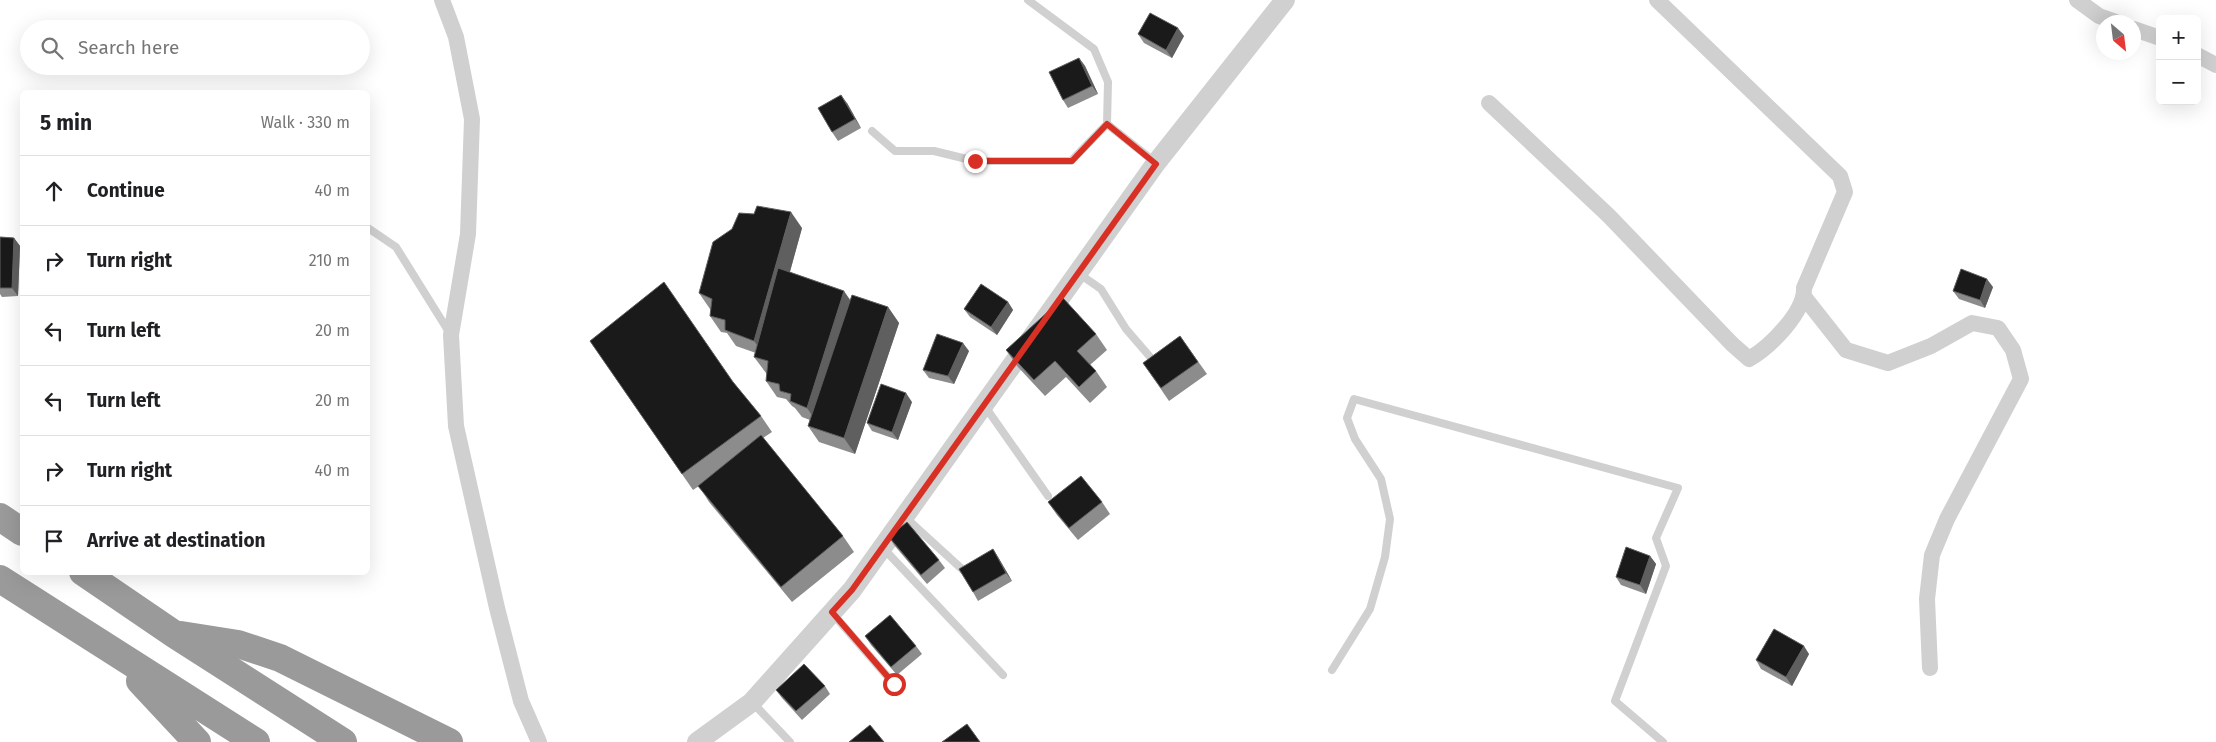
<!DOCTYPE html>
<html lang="en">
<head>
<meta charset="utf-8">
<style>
	:root { --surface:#fff; --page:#f6f6f6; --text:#202124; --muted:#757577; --line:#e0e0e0 }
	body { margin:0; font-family:"Fira Sans",sans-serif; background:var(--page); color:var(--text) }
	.controls { position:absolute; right:15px; top:15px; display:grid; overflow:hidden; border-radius:8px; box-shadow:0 5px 20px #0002 }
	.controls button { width:45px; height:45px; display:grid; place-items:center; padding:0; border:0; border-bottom:1px solid var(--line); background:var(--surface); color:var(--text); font:25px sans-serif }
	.compass { position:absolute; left:2096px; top:15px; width:45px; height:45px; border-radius:50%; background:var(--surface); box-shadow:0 5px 20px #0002; rotate:152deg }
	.stop { position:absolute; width:15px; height:15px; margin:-11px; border:4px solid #d93025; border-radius:50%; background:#fff }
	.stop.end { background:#d93025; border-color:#fff; box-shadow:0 1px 5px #0008 }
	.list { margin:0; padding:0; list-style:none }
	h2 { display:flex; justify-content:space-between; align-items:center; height:65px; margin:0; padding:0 20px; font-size:21px }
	h2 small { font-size:16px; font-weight:400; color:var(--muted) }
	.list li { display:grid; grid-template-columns:32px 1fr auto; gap:15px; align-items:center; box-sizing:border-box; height:70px; padding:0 20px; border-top:1px solid var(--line) }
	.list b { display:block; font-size:19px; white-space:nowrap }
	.list em { font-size:16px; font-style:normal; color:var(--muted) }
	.icon { flex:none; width:28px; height:28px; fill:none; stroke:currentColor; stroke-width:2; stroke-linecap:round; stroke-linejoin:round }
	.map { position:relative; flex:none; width:2216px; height:742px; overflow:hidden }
	.search { position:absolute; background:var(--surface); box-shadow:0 5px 20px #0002; left:20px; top:20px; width:350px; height:55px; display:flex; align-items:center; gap:12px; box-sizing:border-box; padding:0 18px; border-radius:28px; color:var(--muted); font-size:19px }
	.panel { position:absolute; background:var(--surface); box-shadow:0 5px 20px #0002; left:20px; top:90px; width:350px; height:485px; border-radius:8px }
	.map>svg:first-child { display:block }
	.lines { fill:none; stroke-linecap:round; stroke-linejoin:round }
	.service { stroke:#d0d0d0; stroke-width:8 }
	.minor { stroke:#d0d0d0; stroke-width:16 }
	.tertiary { stroke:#d0d0d0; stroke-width:20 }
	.motorway { stroke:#9a9a9a; stroke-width:28 }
	.wall { fill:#8c8c8c }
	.shaded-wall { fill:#5f5f5f }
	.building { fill:#1a1a1a; stroke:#5f5f5f }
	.route { stroke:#d93025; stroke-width:6 }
</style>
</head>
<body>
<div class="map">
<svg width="2216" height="742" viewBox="0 0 2216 742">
	<rect width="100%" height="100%" fill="#fff"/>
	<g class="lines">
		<g class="service">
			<path d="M1028,0L1094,49L1108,82L1107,124L1156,163"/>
			<path d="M872,131L895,151H934L975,161H1071L1107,124"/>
			<path d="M368,228L396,247L449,332"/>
			<path d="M1078,273L1101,289L1126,329L1151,358"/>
			<path d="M984,405L1048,496"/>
			<path d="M906,518L963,570"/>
			<path d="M883,548L1003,675"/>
			<path d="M833,614L894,684"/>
			<path d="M1332,670L1370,609L1385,557L1390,519L1381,479L1355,439L1347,418L1354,399L1678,488L1656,538L1666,566L1615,701L1663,742"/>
			<path d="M752,702L790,742"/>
		</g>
		<g class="minor">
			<path d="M442,0L456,37L472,119L468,234L451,335L456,426L497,608L521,701L539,742"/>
			<path d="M2077,0L2099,16L2116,22"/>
			<path d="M2134,29L2160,38"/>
			<path d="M2197,55L2216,65"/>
			<path d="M1489,103L1609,216L1732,344L1749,359C1770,347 1805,312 1804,288L1845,192L1840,176L1657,0"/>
			<path d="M1805,298L1846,350L1888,363L1931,346L1972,323L1998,328L2013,350L2021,379L1947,519L1932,555L1927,599L1930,668"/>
		</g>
		<path class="tertiary" d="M697,742L752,702L852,590L1156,163L1285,0"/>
		<g class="motorway">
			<path d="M0,517L22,532"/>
			<path d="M83,572L174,634L343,742"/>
			<path d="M0,579L256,742"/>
			<path d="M181,635L238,644L280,658L449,742"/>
			<path d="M140,681L197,742"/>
		</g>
	</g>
	<g class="wall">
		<path d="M1138,34L1184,36L1172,58L1144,43Z"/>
		<path d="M1079,58L1085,66L1098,94L1068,108L1063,100Z"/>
		<path d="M847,103L861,128L838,141L832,132Z"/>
		<path d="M802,228L790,272L850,300L888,307L899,323L855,454L819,442L808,426L810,420L802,417L795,408L792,406L786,399L777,397L766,381L767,374L766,373L754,357L756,353L736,346L727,333L721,332L710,316L711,310L710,309L699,293Z"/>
		<path d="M0,237L14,238L20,246L18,296L2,297L0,294Z"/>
		<path d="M1993,287L1985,308L1959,299L1953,291Z"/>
		<path d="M1008,302L1013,310L997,335L970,317L964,309Z"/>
		<path d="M1096,334L1107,350L1090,365L1096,371L1107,387L1090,403L1066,377L1045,396L1017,366L1006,350Z"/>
		<path d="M1180,336L1207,374L1169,401L1143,363Z"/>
		<path d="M590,341L734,383L761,416L772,432L763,438L843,536L854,552L792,602L709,502L699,486L693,490Z"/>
		<path d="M969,351L954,384L929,378L923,370Z"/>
		<path d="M912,402L898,440L872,431L867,423Z"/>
		<path d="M1048,502H1102L1110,514L1078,540L1057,515Z"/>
		<path d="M889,537L939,560L945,568L927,584L894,545Z"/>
		<path d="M993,549L998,557L1012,581L978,601L973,592Z"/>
		<path d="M1650,556L1656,564L1646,594L1621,585L1616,577Z"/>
		<path d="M865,636L916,646L922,654L897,675L871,645Z"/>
		<path d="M1809,654L1792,686L1761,669L1756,660Z"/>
		<path d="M825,686L830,694L802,720L782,698L776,690Z"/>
	</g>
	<g class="shaded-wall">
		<path d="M1178,28L1184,36L1172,58L1166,50Z"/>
		<path d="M1079,58L1085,66L1098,94L1092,86Z"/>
		<path d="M841,95L847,103L861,128L855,119Z"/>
		<path d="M791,212L802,228L766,357L754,341Z"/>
		<path d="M14,238L20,246L18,296L12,288Z"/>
		<path d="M1987,279L1993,287L1985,308L1980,300Z"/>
		<path d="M844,291L855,307L818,424L807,408Z"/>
		<path d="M1008,302L1013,310L997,335L991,327Z"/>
		<path d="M888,307L899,323L855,454L844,438Z"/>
		<path d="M963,343L969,351L954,384L948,376Z"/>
		<path d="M906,393L912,402L898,440L892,432Z"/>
		<path d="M993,549L998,557L1012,581L1006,573Z"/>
		<path d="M1650,556L1656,564L1646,594L1640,585Z"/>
		<path d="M1804,646L1809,654L1792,686L1786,677Z"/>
	</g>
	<g class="building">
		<path d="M1150,13L1178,28L1166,50L1138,34Z"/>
		<path d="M1079,58L1092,86L1063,100L1049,72Z"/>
		<path d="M841,95L855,119L832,132L818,108Z"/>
		<path d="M757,206L791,212L754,341L725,330V320L710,316L712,299L699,293L713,242L732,229L739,213L754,214Z"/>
		<path d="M0,237L14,238L12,288H0Z"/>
		<path d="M778,268L844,291L807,408L790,401L791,394L780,391L779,384L766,381L768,361L754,357Z"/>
		<path d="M1961,269L1987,279L1980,300L1953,291Z"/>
		<path d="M664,282L733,382L761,416L682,474L590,341Z"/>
		<path d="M981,284L1008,302L991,327L964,309Z"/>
		<path d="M852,295L888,307L844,438L808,426Z"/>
		<path d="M1063,298L1096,334L1077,351L1096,371L1079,387L1055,361L1034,380L1006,350Z"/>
		<path d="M937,334L963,343L948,376L923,370Z"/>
		<path d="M1180,336L1198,362L1161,388L1143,363Z"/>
		<path d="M881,384L906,393L892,432L867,423Z"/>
		<path d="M761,435L843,536L781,587L698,486Z"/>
		<path d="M1081,476L1102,502L1069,528L1048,502Z"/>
		<path d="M907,522L939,560L921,575L889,537Z"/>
		<path d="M1626,547L1650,556L1640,585L1616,577Z"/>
		<path d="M993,549L1006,573L973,592L959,569Z"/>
		<path d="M890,615L916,646L891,667L865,636Z"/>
		<path d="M1774,629L1804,646L1786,677L1756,660Z"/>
		<path d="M804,664L825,686L796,711L776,690Z"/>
		<path d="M967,724L980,742H942Z"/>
		<path d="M870,725L884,742H849Z"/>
	</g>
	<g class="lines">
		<path class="route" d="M894,684L832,612L852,590L1156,164L1107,124L1072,161H975"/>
	</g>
</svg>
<div class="controls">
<button>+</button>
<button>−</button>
</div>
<svg class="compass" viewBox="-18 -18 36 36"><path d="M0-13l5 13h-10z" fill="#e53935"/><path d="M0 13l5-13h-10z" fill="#757577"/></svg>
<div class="stop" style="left:894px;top:684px"></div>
<div class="stop end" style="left:975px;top:161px"></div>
<div class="search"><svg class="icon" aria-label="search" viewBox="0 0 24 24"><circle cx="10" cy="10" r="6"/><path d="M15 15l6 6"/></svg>Search here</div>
<section class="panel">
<h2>5 min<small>Walk · 330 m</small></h2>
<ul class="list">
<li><svg class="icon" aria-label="ahead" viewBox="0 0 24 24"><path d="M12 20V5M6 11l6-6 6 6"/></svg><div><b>Continue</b></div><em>40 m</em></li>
<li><svg class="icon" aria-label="right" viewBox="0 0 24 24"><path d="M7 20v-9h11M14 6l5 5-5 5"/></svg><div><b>Turn right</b></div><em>210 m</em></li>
<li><svg class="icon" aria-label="left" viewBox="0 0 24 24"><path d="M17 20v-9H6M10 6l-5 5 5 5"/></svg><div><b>Turn left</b></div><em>20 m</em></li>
<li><svg class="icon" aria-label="left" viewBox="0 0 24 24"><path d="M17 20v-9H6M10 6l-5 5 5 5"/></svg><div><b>Turn left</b></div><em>20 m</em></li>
<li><svg class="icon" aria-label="right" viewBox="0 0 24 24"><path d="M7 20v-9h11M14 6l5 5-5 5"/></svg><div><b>Turn right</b></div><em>40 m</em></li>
<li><svg class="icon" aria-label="arrive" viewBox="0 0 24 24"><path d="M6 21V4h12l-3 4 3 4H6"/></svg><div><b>Arrive at destination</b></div></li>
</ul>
</section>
</div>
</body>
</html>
